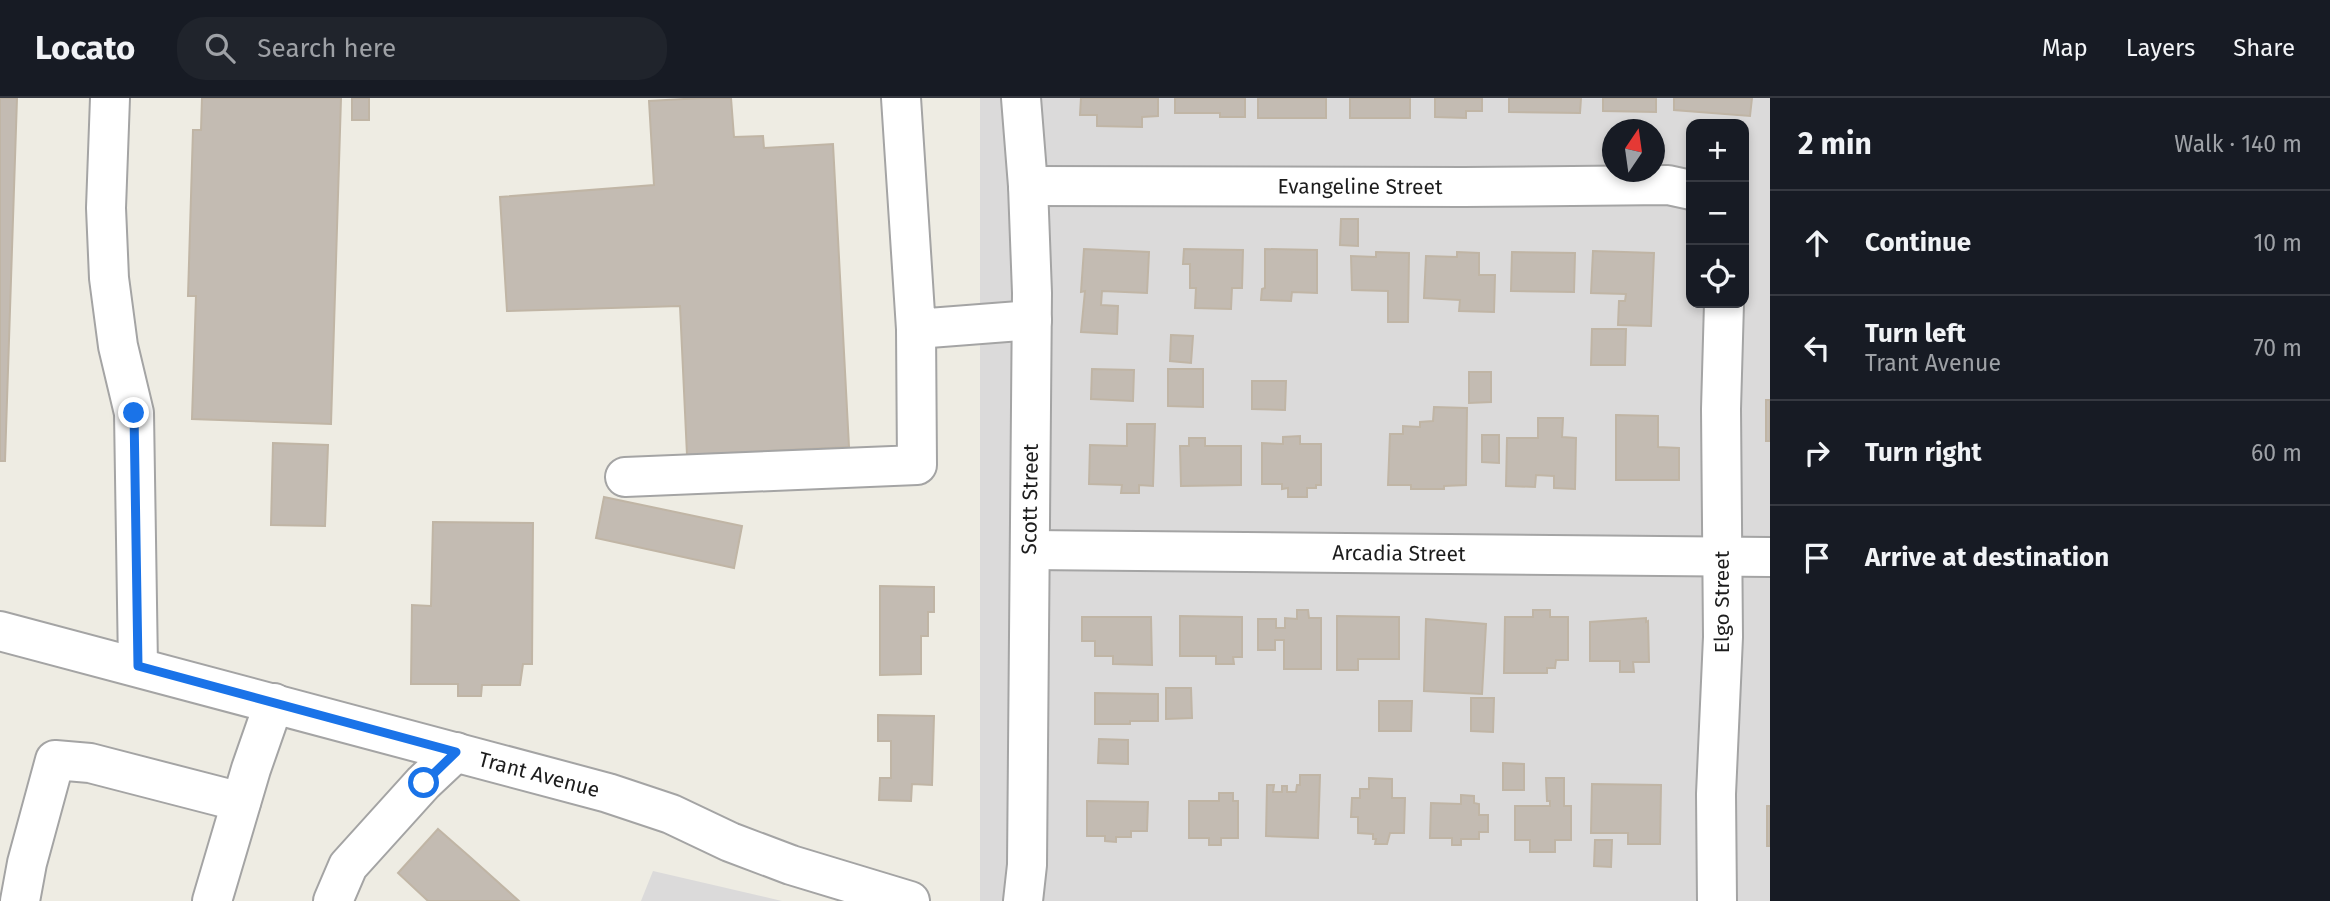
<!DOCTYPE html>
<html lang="en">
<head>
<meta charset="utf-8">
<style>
	:root { --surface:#171b24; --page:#20242c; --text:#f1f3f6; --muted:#9ea1a6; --line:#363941 }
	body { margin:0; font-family:"Fira Sans",sans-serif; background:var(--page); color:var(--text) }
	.controls { position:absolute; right:21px; top:21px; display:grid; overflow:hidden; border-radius:14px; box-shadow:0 4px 10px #0003 }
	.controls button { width:63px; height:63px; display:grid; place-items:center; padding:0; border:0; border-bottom:2px solid var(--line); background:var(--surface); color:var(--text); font:35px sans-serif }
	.compass { position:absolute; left:1602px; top:21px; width:63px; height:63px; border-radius:50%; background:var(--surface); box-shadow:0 4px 10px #0003; rotate:13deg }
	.stop { position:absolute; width:21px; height:21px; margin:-16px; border:5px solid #1a73e8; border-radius:50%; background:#fff }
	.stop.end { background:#1a73e8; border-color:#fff; box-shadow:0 2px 7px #0008 }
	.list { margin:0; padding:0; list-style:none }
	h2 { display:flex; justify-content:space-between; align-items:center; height:91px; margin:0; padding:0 28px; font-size:30px }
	h2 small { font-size:23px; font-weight:400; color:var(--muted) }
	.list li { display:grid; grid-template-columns:46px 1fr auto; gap:21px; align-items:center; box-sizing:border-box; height:105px; padding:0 28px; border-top:2px solid var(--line) }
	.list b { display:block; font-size:26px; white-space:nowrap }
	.list p { margin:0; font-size:23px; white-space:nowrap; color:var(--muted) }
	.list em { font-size:23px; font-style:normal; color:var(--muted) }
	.icon { flex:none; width:38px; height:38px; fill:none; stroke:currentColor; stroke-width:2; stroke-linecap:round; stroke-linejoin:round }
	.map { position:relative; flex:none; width:1770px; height:803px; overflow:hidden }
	header { display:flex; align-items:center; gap:42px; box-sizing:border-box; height:98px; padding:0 35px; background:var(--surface); border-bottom:2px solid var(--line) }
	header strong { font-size:33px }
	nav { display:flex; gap:38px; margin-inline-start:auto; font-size:24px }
	.search { width:490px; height:63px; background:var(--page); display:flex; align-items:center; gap:18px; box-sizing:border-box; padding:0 24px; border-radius:28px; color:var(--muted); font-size:26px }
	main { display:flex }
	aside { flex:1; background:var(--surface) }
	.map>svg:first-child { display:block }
	.residential { fill:#dbdada; fill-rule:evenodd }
	.building { fill:#c3bbb2; stroke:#c0b5a5; stroke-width:2 }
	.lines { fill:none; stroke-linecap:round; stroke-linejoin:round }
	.minor-casing { stroke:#a4a4a4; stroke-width:42 }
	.minor { stroke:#fff; stroke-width:38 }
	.route { stroke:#1a73e8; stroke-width:9 }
	.labels { text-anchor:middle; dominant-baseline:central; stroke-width:7; stroke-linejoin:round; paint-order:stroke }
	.street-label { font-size:21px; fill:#1d1d1d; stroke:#fff }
</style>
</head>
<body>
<header>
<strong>Locato</strong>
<div class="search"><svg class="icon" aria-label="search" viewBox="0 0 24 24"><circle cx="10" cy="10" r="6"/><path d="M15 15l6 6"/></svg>Search here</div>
<nav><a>Map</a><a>Layers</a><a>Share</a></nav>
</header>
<main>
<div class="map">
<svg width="1770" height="803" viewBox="0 0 1770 803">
	<rect width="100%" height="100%" fill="#eeece3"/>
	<g class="residential">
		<path d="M980,0H1770V803H980ZM1691,26H1744V205H1691ZM1612,32H1654V74H1612Z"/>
		<path d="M653,773L782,803H641Z"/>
	</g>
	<g class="building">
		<path d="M0,0H17L5,363H0Z"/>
		<path d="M202,0H341L331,326L192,321L196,198H188L193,32H201Z"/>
		<rect x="352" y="0" width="17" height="22"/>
		<path d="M701,0H731L734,39L763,38L764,50L833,46L849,349L687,357L680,208L507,213L500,99L654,87L649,3Z"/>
		<path d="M1081,0H1158V18L1142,19V29L1097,28V17H1080Z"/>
		<path d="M1175,0H1245V19H1220V15H1175Z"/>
		<rect x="1258" y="0" width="68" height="20"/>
		<rect x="1350" y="0" width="60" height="20"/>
		<path d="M1435,0H1482V13H1466V20L1435,19Z"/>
		<path d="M1509,0H1581L1580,15L1509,14Z"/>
		<path d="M1603,0H1656V14L1603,13Z"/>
		<path d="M1674,0H1752L1750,18L1674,12Z"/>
		<path d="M1341,121H1358V148L1340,147Z"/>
		<path d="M1084,151L1149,154L1147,195L1102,193L1101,207L1118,208L1117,236L1081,234L1085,193L1081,194Z"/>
		<path d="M1184,151L1243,152L1242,190H1232L1231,211L1195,210L1196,190H1190V166H1183Z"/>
		<path d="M1265,151L1317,152V195L1292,194L1291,203L1261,202L1262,191L1265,190Z"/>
		<path d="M1593,153L1654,155L1651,228L1618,227L1619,203H1625L1626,196L1591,195Z"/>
		<path d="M1376,154L1409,155L1408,224H1388V193L1352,192L1351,158L1376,159Z"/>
		<path d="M1457,154L1479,155V177H1495L1494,214L1459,213L1460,202L1424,200L1426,158L1457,159Z"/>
		<path d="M1512,154L1575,155L1574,194L1511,193Z"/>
		<path d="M1592,231H1626L1625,267H1591Z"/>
		<path d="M1171,237L1193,238L1191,265L1170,263Z"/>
		<path d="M1092,271L1134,272L1133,303L1091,301Z"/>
		<path d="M1168,271H1203V309L1168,308Z"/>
		<path d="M1469,274H1491V304L1469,305Z"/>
		<path d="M1252,283H1286L1285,312L1252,311Z"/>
		<rect x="1766" y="302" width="4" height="41"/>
		<path d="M1434,309L1467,310L1466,387L1444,388V391H1411V387H1388L1390,336H1403V328L1420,329V324L1433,323Z"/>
		<path d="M1616,317L1658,318V349L1679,350V382H1616Z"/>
		<path d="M1538,320H1563L1562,339L1576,340L1575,391L1554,390V378L1536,377L1535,389L1506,388L1507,340H1538Z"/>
		<path d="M1127,326H1155L1153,388L1139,387V395H1121L1122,387L1089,386L1090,347L1127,348Z"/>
		<path d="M1482,337H1499V365L1482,364Z"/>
		<path d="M1300,338V346H1321V387H1316V390H1307V399H1288V390L1282,391V386H1262V345L1283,346V339Z"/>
		<path d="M1189,340H1205V348H1241V387L1181,388L1180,348H1189Z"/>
		<path d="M273,345L328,347L325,428L271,427Z"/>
		<path d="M604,399L742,428L734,470L596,440Z"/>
		<path d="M433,424L533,425L532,566H523L520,587H482L481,598H458V586H411L412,507L431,508Z"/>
		<path d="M880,488L934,489V514H928V538H921V576L880,577Z"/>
		<path d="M1297,512H1308L1309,520H1321V571H1284V542H1275V552H1258V521H1276V530H1285V520L1297,521Z"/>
		<path d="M1533,512H1550V519H1568V562H1556L1555,570H1547V575H1504L1505,519H1533Z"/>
		<path d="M1180,518L1242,519V559H1233L1234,566H1216V558H1180Z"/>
		<path d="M1337,518L1399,519V561H1358V572H1337Z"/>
		<path d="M1082,519H1151L1152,567L1113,566V558H1095V543H1082Z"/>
		<path d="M1646,520V524L1648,523L1649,564H1633L1634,574H1620V563H1590V524Z"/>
		<path d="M1426,521L1486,526L1482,596L1424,593Z"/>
		<path d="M1166,590H1191L1192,620L1166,621Z"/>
		<path d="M1095,595L1158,596V623H1130V626H1095Z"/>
		<path d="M1471,600H1494L1493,634L1471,633Z"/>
		<path d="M1379,603H1412L1411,633H1379Z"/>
		<path d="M878,617L934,618L932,687L912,686L911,703L879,702L880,680H891V643H878Z"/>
		<path d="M1099,641L1128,642V666L1098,665Z"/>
		<path d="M1503,665L1524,666V692H1503Z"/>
		<path d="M1300,677H1320L1318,740L1266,738L1267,687H1274L1273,694H1282V688H1287V694H1296L1297,687H1300Z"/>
		<path d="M1369,680L1392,681V700H1405L1404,735H1390L1387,746H1375L1376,741H1373V736L1358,735V719H1351L1352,700H1360V691H1369Z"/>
		<path d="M1546,680H1564V708H1571V742H1555V754H1530V742H1515V708H1550V703H1547Z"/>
		<path d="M1592,686L1661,687L1660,746H1628V735H1591Z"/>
		<path d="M1219,695H1233V703H1238V740H1221V747H1209V740H1189V703H1219Z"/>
		<path d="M1461,697L1474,698V705L1479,706V717H1488V734H1479V741H1461V747H1452V740H1430L1431,705L1461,706Z"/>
		<path d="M1087,703L1148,704L1147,733H1131V739H1116V744L1105,743V738H1087Z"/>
		<rect x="1767" y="708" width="3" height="40"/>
		<path d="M438,731L470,759L519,803H428L398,775Z"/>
		<path d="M1595,742H1612L1611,769L1594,768Z"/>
	</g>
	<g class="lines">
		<g class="minor-casing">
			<g id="minor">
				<path d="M110,0L106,110L109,180L118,248L134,315L138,568"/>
				<path d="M901,0L916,231L1032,222"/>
				<path d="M1021,0L1028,88L1032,195L1027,767L1023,803"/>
				<path id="s1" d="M1028,88L1464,89L1668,87L1691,92"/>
				<path d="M625,379L917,367L916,231"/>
				<path id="s2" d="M1030,452L1770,459"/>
				<path id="s3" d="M0,533L608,695L671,716L730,744L791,767L910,803"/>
				<path d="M20,803L27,765L55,662L90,665L241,704"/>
				<path d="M212,803L251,671L274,605"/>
				<path d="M333,803L348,768L423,685L456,654"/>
				<path d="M1717,803L1716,696L1723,539L1721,311L1724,205"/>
			</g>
		</g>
		<use href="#minor" class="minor"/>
	</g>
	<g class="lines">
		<path class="route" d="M134,315L138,568L456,654L424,685"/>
	</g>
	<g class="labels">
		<g class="street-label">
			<text stroke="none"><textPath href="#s1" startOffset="332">Evangeline Street</textPath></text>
			<text transform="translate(1030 401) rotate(-89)">Scott Street</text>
			<text stroke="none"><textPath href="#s2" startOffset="369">Arcadia Street</textPath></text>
			<text transform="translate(1722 504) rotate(-90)">Elgo Street</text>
			<text stroke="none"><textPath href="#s3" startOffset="558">Trant Avenue</textPath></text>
		</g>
	</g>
</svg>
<div class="controls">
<button>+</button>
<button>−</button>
<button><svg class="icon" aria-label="locate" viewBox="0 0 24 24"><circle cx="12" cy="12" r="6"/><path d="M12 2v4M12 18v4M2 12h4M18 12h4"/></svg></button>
</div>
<svg class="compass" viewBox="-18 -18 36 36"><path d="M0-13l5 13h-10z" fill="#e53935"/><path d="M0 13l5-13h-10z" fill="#9ea1a6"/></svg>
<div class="stop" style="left:424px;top:685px"></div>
<div class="stop end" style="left:134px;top:315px"></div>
</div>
<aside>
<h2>2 min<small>Walk · 140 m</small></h2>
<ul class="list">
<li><svg class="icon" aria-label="ahead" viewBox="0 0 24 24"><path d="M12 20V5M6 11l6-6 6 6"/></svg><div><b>Continue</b></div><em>10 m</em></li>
<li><svg class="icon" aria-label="left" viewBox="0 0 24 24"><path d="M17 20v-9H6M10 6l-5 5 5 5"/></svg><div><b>Turn left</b><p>Trant Avenue</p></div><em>70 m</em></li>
<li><svg class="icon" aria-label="right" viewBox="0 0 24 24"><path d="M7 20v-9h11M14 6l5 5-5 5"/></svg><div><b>Turn right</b></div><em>60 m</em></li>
<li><svg class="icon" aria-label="arrive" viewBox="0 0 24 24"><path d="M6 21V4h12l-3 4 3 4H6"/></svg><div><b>Arrive at destination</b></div></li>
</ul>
</aside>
</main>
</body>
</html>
